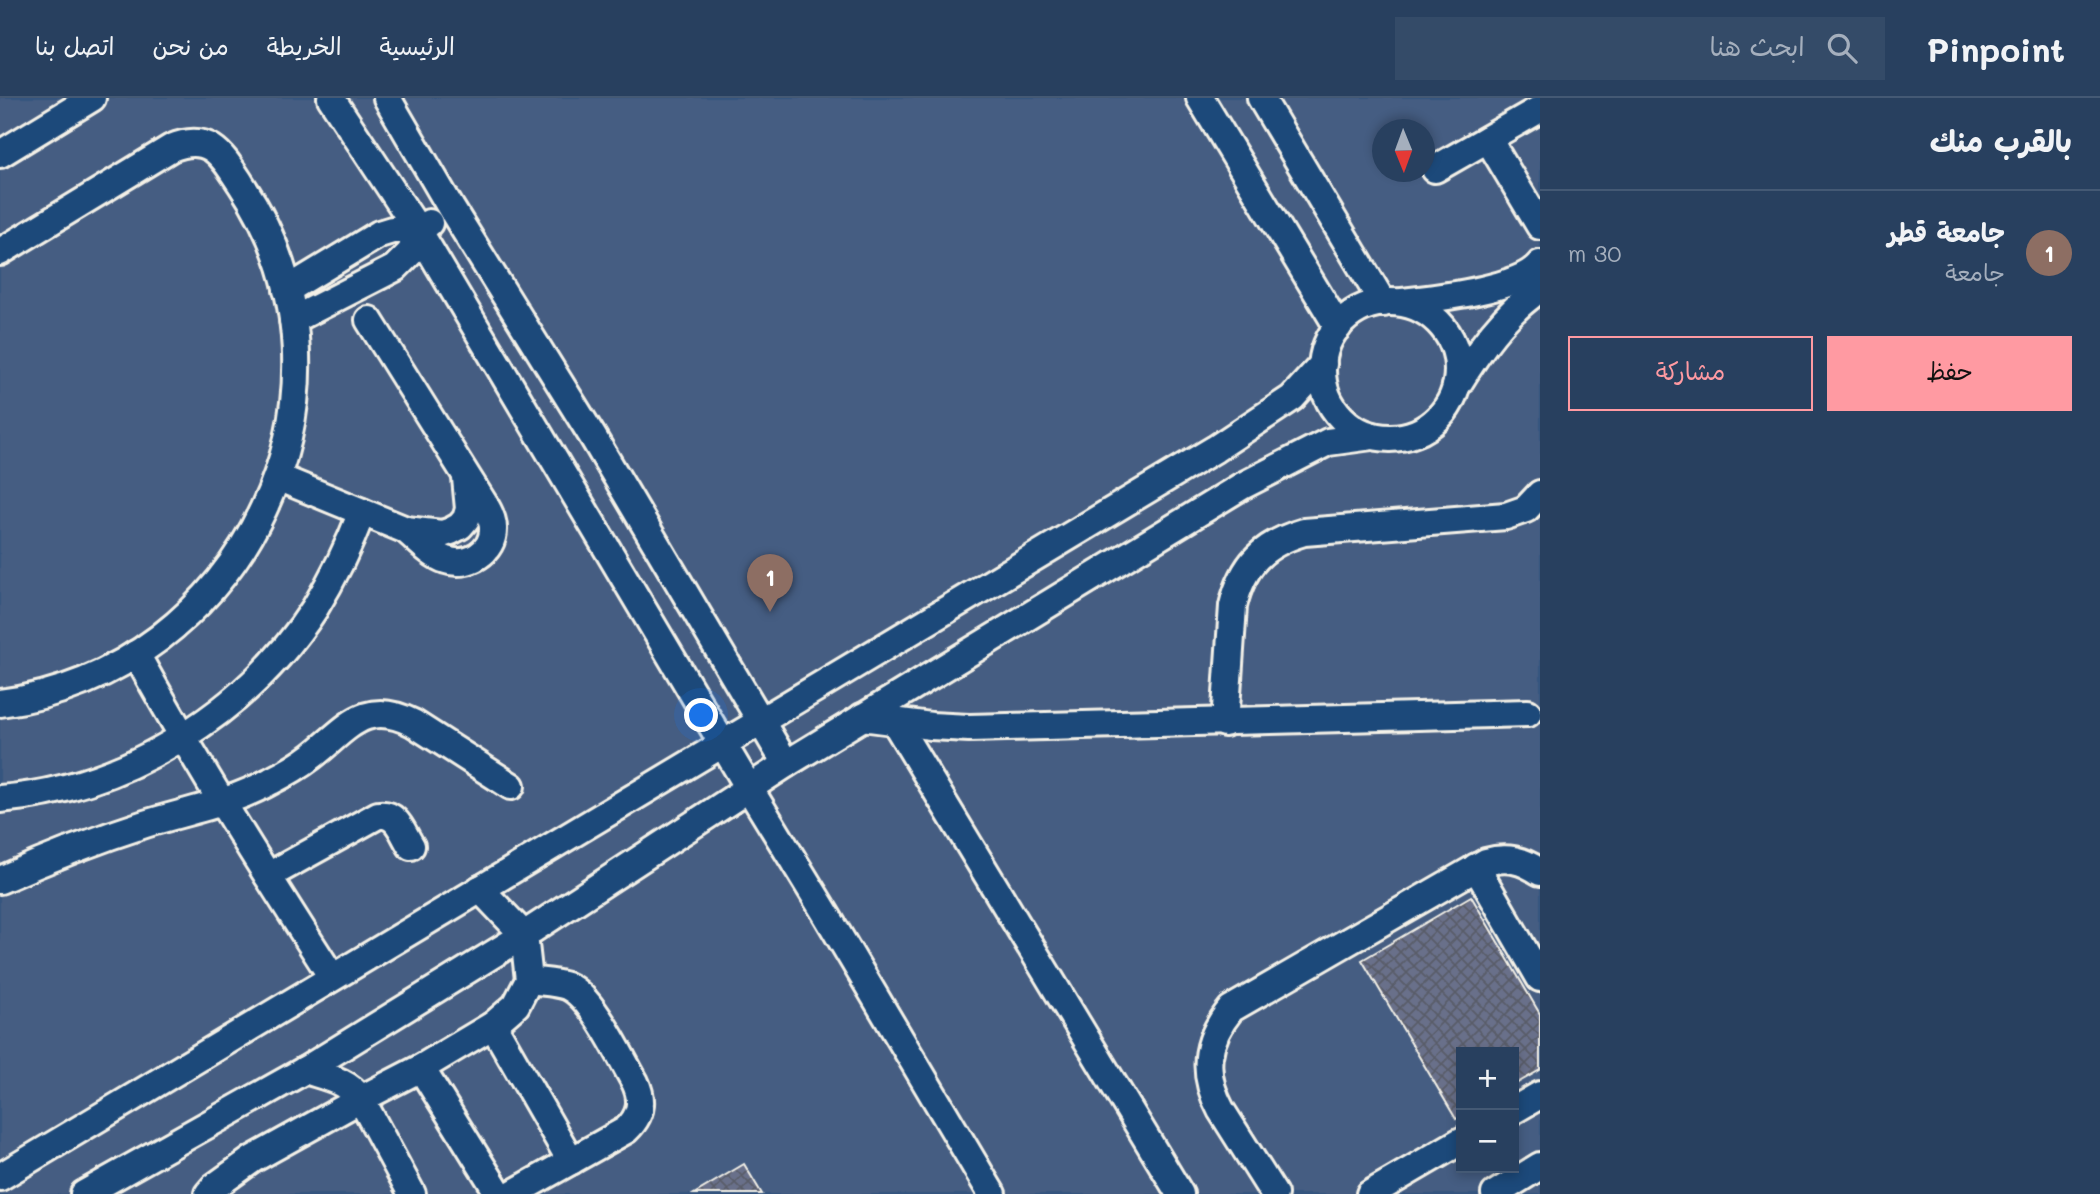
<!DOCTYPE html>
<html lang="ar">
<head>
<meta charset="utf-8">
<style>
	:root { --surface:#28405f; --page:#344b68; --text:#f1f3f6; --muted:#a5afbd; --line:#445974; --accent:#ff9aa2 }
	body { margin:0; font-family:Mali,"Playpen Sans Arabic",sans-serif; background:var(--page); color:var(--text); direction:rtl }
	.controls { position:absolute; right:21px; bottom:21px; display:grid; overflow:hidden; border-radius:0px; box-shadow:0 4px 10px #0003 }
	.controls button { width:63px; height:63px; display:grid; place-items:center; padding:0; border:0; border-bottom:2px solid var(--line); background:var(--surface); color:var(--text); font:35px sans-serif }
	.compass { position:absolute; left:1372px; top:21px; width:63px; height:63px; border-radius:50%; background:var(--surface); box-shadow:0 4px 10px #0003; rotate:179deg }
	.you { position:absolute; left:702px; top:618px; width:24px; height:24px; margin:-18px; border:5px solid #fff; border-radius:50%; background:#1a73e8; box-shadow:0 0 0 10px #1a73e833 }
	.badge { display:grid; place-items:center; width:46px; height:46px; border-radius:50%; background:var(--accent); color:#fff; font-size:23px; font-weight:700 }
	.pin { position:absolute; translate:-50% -58px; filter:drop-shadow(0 2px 4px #0008) }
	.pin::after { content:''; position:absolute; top:37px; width:24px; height:21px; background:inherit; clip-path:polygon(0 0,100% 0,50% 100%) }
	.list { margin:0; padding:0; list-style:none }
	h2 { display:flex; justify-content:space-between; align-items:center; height:91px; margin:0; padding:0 28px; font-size:30px }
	h2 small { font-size:23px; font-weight:400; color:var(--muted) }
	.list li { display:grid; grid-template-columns:46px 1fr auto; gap:21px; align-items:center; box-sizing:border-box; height:126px; padding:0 28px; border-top:2px solid var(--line) }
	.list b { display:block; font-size:26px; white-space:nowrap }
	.list p { margin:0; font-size:23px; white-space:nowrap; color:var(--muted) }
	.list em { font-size:23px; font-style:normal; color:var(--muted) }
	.actions { display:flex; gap:14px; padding:21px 28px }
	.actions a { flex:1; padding:16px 0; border:2px solid var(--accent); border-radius:0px; text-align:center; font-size:24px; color:var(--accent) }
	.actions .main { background:var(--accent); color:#111 }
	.icon { flex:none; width:38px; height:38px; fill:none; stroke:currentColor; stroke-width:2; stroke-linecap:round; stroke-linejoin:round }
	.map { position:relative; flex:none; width:1540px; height:1096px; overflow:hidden; direction:ltr }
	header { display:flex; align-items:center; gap:42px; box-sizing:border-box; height:98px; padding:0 35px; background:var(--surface); border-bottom:2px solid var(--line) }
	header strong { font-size:33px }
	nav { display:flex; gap:38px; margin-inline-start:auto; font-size:24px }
	.search { width:490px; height:63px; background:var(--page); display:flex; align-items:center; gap:18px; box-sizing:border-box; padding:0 24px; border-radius:0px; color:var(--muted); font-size:26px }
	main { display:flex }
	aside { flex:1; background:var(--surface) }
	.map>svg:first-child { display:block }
	.built { fill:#455d82; fill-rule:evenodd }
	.building { fill:url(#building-cross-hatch); stroke:#f4f1e8; stroke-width:2 }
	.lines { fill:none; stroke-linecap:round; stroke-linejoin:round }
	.minor-casing { stroke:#f4f1e8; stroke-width:32 }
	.minor { stroke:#1f4a7a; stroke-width:26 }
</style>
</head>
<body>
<header>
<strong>Pinpoint</strong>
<div class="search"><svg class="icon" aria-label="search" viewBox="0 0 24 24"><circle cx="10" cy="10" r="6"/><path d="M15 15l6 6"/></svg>ابحث هنا</div>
<nav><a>الرئيسية</a><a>الخريطة</a><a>من نحن</a><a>اتصل بنا</a></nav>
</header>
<main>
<aside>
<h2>بالقرب منك<small></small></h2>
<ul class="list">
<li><span class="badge" style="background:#8d6e63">1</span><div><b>جامعة قطر</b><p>جامعة</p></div><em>30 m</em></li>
</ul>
<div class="actions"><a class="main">حفظ</a><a>مشاركة</a></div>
</aside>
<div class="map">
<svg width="1540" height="1096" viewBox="0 0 1540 1096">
	<defs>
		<pattern id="building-cross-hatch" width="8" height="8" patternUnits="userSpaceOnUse" patternTransform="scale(1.75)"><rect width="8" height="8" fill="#69708a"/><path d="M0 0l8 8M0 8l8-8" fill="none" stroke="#595c68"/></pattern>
	</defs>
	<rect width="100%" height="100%" fill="#35557f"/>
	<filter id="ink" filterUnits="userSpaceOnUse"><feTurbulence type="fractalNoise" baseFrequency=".0143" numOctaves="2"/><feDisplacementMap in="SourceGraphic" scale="14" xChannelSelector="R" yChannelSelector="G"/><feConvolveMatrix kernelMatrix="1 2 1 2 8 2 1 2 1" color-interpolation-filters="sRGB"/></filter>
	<g filter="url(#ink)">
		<path class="built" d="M0,0H1540V1096H0ZM1382,32H1424V74H1382ZM1461,954H1514V1070H1461Z"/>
		<g class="building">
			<path d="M1471,798L1540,916V972L1514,987V954H1461V1018L1456,1021L1362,862Z"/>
			<path d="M744,1066L762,1096H694Z"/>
		</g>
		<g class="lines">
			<g class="minor-casing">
				<g id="minor">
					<path d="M331,0L418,132L749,690L826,816L992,1096"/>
					<path d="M387,0L451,110L593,339L786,666"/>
					<path d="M1200,0L1338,229"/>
					<path d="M1261,0L1383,205"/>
					<path d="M1488,41L1540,128"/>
					<path d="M0,56L92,0"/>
					<path d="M1435,71L1540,11"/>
					<path d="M0,154L171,50C210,34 222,57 241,86C379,292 243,574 0,605"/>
					<path d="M287,192L379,136L392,132H418L429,125"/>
					<path d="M1402,204C1436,200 1519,192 1540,166"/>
					<circle cx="1390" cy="272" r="68"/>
					<path d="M293,222L395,170L411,154L418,132"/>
					<path d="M369,222L486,409C490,416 493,422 493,430C494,454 468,470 446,462C431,457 418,442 406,432"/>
					<path d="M1456,289C1478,253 1504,215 1540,191"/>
					<path d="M277,379L406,432L442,436L451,433L460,428L466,421L469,411L466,380"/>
					<path d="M136,556C197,667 264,773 332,879"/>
					<path d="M862,619L931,628L969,630L1528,615"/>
					<path d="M895,624L1180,1096"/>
					<path d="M1225,625L1233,508C1243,466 1263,446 1304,434L1506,418L1526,411L1540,396"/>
					<path d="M0,701C125,691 247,615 315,510C334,479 349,448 362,414"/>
					<path d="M1476,769L1540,880"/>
					<path d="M268,778L378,717C397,714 402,734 411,748"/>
					<path d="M0,782C47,761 95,742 145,726C187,713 232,705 271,683C285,676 299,668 312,658C347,631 365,600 413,625L511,688"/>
					<path d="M493,927L571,1063"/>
					<path d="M421,970L499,1096"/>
					<path d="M305,972C326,979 347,982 361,1001L412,1096"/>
					<path d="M1514,1012L1540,997"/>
					<path d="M0,1079L1215,351L1292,300L1323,266"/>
					<path d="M84,1096L305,972L524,837L786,666L1242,388L1328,344L1372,338"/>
					<path d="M208,1096L214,1089L253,1061L361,1001L421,970L493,927L516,907L529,882L524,837L480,791"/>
					<path d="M512,1096L626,1032C641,1018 644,1003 635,984C621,960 593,899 567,888C555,884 541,884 529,882"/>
					<path d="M1274,1096L1221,1012C1201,975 1205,943 1231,911L1486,764C1507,758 1523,762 1540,774"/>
					<path d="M1370,1096L1461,1043"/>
					<path d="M1495,1096L1540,1068"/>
				</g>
			</g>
			<use href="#minor" class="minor"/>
		</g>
	</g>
</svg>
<div class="controls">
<button>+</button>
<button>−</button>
</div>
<svg class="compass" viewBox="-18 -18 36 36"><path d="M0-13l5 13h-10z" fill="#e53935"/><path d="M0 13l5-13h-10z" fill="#a5afbd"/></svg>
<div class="you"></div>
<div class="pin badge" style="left:770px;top:514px;background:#8d6e63">1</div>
</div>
</main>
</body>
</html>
